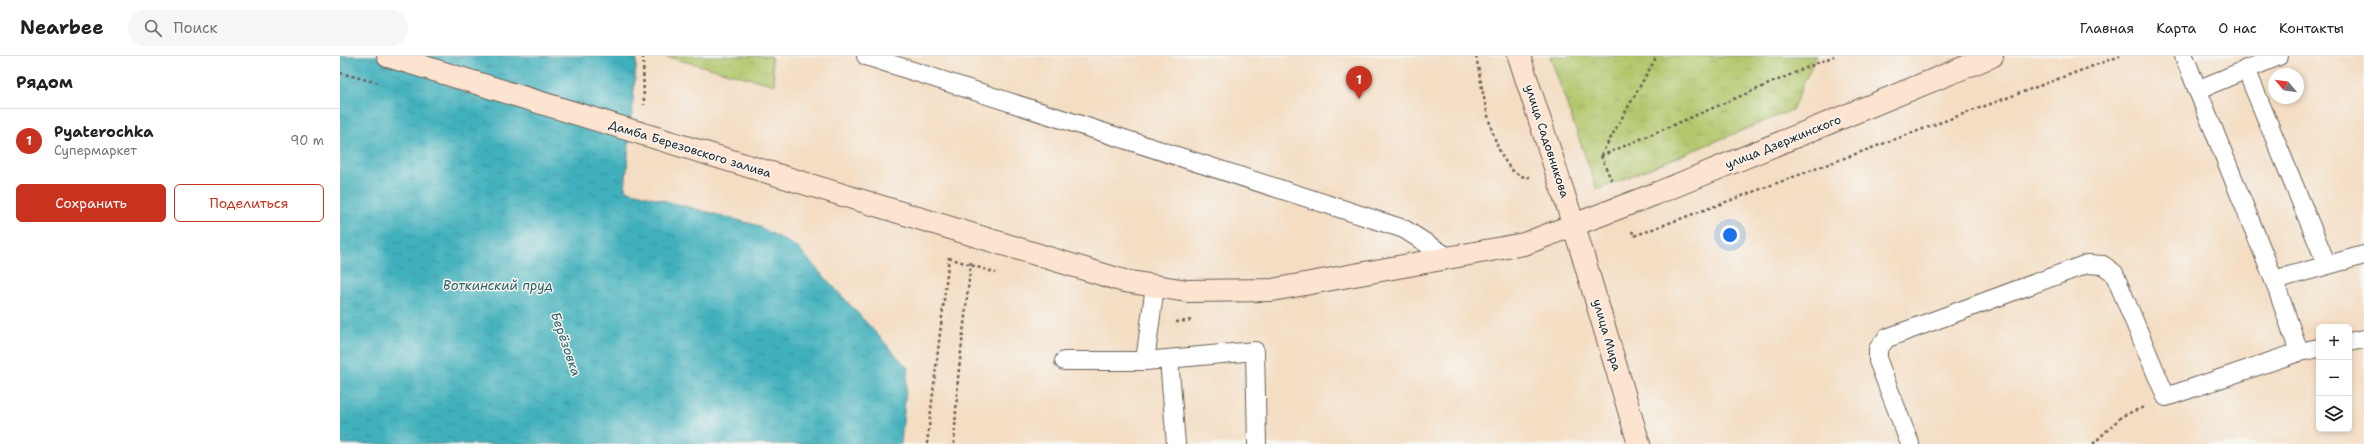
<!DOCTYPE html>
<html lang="ru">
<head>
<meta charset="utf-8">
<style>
	:root { --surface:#fff; --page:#f6f6f6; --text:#202124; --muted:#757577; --line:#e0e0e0; --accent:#c8321e }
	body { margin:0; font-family:"Shantell Sans",sans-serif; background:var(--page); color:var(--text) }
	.controls { position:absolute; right:12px; bottom:12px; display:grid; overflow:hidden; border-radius:6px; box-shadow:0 2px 6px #0003 }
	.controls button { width:36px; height:36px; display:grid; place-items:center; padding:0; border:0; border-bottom:1px solid var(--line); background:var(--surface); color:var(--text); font:20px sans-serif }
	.compass { position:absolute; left:1928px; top:12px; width:36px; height:36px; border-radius:50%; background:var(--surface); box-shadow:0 2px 6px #0003; rotate:299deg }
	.you { position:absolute; left:1390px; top:179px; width:14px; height:14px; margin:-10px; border:3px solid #fff; border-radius:50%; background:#1a73e8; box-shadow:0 0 0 6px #1a73e833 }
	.badge { display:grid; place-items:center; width:26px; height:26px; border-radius:50%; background:var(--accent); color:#fff; font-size:13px; font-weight:700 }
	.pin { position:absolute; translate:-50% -33px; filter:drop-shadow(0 1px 2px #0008) }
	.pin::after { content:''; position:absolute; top:21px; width:14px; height:12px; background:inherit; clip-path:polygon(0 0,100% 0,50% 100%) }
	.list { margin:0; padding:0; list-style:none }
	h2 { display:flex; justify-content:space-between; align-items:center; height:52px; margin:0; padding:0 16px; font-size:17px }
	h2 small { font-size:13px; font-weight:400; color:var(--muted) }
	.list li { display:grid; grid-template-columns:26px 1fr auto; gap:12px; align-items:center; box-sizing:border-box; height:64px; padding:0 16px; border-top:1px solid var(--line) }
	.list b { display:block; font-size:15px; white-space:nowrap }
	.list p { margin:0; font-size:13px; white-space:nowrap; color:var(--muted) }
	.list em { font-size:13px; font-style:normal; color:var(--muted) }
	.actions { display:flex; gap:8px; padding:12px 16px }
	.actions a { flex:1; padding:9px 0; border:1px solid var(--accent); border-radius:6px; text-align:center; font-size:14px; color:var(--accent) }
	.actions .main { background:var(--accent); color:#fff }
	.icon { flex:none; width:22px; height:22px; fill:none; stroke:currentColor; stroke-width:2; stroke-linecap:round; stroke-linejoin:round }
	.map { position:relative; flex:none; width:2024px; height:388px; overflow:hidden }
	header { display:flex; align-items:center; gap:24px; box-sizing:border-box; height:56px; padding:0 20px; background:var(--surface); border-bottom:1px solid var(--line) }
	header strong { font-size:19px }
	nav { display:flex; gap:22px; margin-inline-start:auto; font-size:14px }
	.search { width:280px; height:36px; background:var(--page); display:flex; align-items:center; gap:10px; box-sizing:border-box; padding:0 14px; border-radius:22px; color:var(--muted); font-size:15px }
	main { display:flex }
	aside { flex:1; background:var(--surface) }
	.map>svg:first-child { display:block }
	.park { fill:url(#park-tufts); stroke:#687244 }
	.water { fill:url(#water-ripples); stroke:#2e666c }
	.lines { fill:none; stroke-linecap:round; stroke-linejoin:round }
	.lane-casing { stroke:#686056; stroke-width:20 }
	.secondary-casing { stroke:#686056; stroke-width:24 }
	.path { stroke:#686056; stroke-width:2.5; stroke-dasharray:3 3; stroke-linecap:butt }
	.lane { stroke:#fff; stroke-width:18 }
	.secondary { stroke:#fde4d0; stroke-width:22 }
	.labels { text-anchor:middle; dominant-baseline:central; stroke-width:3; stroke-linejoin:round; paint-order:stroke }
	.street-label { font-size:12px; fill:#1c1c1c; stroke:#f6f6f2 }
	.water-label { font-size:13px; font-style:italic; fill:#2d5f64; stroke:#f6f6f2 }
</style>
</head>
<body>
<header>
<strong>Nearbee</strong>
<div class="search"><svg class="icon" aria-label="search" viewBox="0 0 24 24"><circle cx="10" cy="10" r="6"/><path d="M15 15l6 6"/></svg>Поиск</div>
<nav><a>Главная</a><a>Карта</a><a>О нас</a><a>Контакты</a></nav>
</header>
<main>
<aside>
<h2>Рядом<small></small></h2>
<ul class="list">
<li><span class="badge">1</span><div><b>Pyaterochka</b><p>Супермаркет</p></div><em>90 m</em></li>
</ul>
<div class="actions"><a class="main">Сохранить</a><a>Поделиться</a></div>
</aside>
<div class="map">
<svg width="2024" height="388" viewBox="0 0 2024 388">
	<defs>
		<pattern id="park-tufts" width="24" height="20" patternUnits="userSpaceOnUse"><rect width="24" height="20" fill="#b3c86d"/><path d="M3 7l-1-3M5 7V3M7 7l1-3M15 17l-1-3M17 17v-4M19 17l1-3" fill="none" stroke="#99ab5e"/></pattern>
		<pattern id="water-ripples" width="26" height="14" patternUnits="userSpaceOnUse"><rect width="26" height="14" fill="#41b0bc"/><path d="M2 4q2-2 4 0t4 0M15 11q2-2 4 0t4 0" fill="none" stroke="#368e98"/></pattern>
	</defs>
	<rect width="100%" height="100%" fill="#f6f6f2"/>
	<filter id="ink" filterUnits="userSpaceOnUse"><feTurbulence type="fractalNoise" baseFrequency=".025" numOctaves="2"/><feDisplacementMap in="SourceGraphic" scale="8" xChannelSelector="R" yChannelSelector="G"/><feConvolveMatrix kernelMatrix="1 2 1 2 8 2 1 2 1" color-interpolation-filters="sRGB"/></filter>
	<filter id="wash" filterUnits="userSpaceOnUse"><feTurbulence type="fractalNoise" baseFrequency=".012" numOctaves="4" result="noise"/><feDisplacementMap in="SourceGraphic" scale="16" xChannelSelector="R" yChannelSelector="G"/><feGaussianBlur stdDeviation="0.9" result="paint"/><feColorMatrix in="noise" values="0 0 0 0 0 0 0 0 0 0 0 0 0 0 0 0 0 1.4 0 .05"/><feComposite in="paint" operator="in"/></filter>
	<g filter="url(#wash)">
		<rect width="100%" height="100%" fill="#f4ddc2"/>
		<g class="park">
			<path d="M324,0H431L435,29Z"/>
			<path d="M1210,0H1476L1452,54L1257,134Z"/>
		</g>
		<path class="water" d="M0,0H297L285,134L416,169L457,191L568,312L561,388H0Z"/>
	</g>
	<g filter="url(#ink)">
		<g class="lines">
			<g class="lane-casing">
				<g id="lane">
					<path d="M526,0L1064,173L1111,203"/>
					<path d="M1906,13L1987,209"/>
					<path d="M1857,34L1939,0"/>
					<path d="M1934,224L2024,199"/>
					<path d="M2009,286L2024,283"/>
					<path d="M1959,296L1979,292"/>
					<path d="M829,303L836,388"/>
					<path d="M724,305H805L815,230"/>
					<path d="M805,305L915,295L917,388"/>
					<path d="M1570,388L1538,305V293L1547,282L1747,208L1763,209L1774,217L1826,341L1959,296L1934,224L1844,0"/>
				</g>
			</g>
			<g class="secondary-casing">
				<g id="secondary">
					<path d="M48,0L784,225L847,235L932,234L1184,188L1315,138L1652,0"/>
					<path d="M1179,0L1234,170L1299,388"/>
				</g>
			</g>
			<g class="path">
				<path d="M303,0L304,49"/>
				<path d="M1136,0C1142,27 1153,125 1190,121"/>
				<path d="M0,17L38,27"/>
				<path d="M1261,99L1317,0"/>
				<path d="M1261,100L1272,126"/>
				<path d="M1261,100L1494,0"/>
				<path d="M1292,175L1294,180L1780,0"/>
				<path d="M609,202L656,217"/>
				<path d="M836,266L853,264"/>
				<path d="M587,388L609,201"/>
				<path d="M614,388L618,322L631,206"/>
				<path d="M1753,388L1782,360L1804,351"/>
			</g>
			<use href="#lane" class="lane"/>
			<use href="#secondary" class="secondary"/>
		</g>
	</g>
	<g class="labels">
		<g class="street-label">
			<text transform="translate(1207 85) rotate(72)">улица Садовникова</text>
			<text transform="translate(1443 86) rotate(-22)">улица Дзержинского</text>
			<text transform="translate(350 93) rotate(17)">Дамба Березовского залива</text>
			<text transform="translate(1267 279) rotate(74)">улица Мира</text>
		</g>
		<g class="water-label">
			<text x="158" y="229">Воткинский пруд</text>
			<text transform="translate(226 288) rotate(71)">Берёзовка</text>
		</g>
	</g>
</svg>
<div class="controls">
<button>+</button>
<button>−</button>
<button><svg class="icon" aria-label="layers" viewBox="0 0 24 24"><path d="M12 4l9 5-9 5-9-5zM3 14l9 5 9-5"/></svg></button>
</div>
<svg class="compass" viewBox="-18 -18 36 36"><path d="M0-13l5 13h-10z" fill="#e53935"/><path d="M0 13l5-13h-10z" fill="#757577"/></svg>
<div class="you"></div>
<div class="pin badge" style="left:1019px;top:43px">1</div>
</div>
</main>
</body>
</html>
